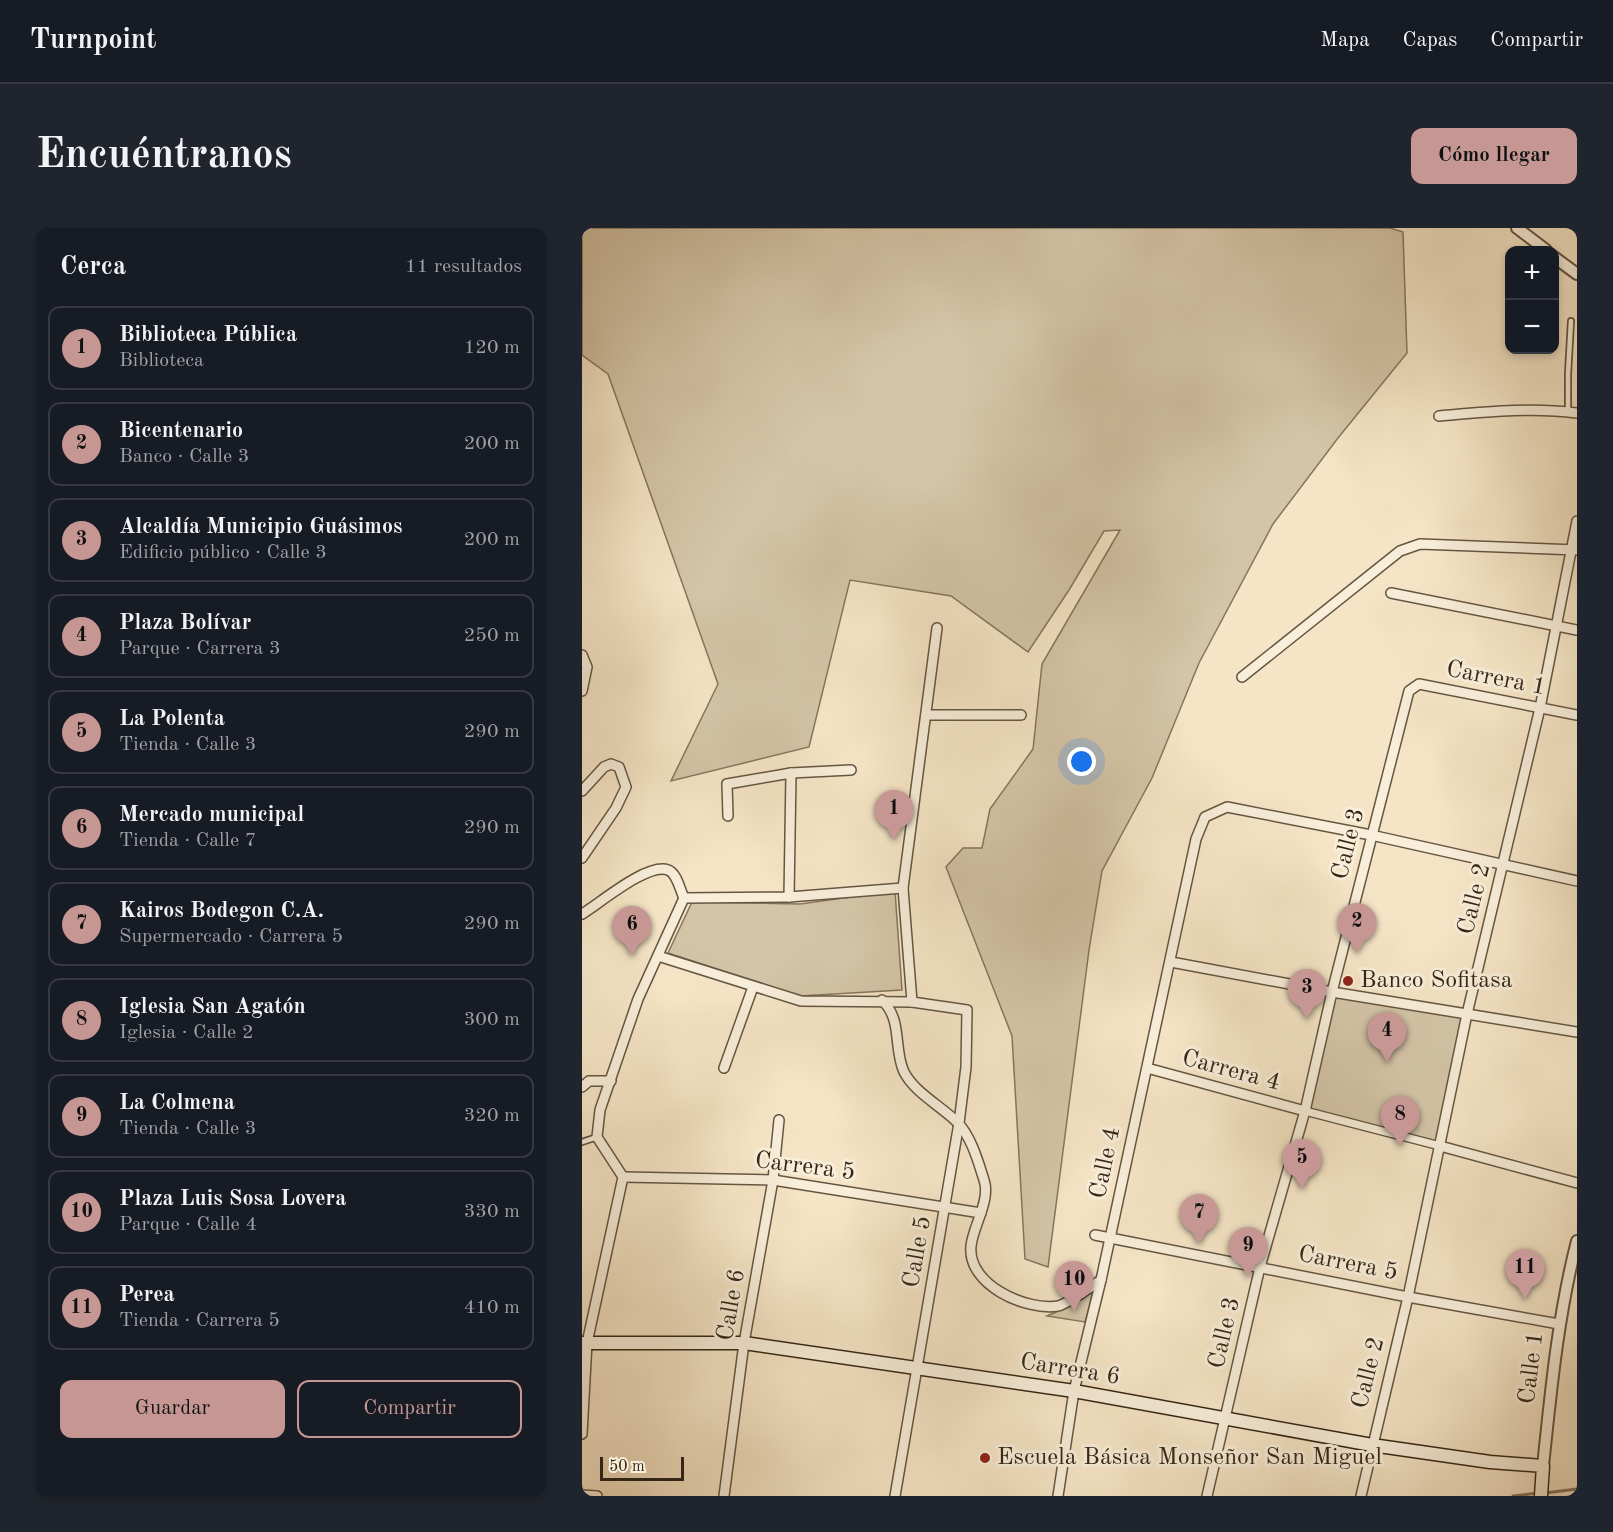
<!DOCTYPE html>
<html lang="es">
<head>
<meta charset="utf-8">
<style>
	:root { --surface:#171b24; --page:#20242c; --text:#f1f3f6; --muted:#9ea1a6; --line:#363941; --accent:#c59692 }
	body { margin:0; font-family:"Old Standard TT",serif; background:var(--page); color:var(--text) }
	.controls { position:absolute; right:18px; top:18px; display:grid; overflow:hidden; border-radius:12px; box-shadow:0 3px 9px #0003 }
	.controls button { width:54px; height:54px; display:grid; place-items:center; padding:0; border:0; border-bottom:2px solid var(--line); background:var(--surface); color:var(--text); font:30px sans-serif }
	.scale { position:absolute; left:18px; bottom:15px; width:84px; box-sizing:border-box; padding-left:6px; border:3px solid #352616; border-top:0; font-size:16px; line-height:21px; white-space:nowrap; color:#352616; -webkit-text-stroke:4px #f8eeda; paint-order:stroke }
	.you { position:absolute; left:500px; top:534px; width:21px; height:21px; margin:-15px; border:4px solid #fff; border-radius:50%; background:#1a73e8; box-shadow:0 0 0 9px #1a73e833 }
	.badge { display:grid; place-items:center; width:39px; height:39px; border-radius:50%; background:var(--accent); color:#111; font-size:20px; font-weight:700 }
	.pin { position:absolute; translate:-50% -50px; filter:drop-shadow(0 2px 3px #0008) }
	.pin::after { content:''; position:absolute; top:32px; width:21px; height:18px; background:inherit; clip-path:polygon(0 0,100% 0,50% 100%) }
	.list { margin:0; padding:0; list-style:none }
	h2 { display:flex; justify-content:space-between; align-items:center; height:78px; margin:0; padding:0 24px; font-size:26px }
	h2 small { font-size:20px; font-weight:400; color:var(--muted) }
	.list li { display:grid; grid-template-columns:39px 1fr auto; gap:18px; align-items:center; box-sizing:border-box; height:84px; margin:0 12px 12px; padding:0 12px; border:2px solid var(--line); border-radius:12px }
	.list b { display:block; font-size:22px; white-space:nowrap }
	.list p { margin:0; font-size:20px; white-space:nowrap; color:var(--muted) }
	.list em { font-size:20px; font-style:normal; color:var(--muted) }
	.actions { display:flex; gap:12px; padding:18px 24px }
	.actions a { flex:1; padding:14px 0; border:2px solid var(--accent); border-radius:12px; text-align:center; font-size:21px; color:var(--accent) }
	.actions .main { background:var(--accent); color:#111 }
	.map { position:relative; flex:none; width:995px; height:1268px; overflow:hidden; border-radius:12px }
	header { display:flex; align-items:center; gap:36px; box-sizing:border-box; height:84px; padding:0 30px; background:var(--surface); border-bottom:2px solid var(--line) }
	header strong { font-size:28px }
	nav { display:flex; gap:33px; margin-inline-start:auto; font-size:21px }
	.intro { display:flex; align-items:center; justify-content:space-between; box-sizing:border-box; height:144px; padding:0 36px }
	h1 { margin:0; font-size:42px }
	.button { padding:15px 27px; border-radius:12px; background:var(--accent); color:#111; font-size:21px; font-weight:700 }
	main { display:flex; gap:36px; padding:0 36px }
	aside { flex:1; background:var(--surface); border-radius:12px; box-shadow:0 3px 9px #0003 }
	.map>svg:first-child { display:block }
	.green { fill:#d4c5a8; stroke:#84765f; stroke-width:1.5 }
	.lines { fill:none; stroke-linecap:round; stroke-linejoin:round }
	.stream { stroke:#81725c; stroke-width:3 }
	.service-casing { stroke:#655642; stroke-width:8 }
	.pedestrian-casing { stroke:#655642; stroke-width:10 }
	.minor-casing { stroke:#655642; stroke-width:12 }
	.tertiary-casing { stroke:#655642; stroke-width:14 }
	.secondary-casing { stroke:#352616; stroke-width:15 }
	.service { stroke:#f8eeda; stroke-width:4.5 }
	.pedestrian { stroke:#f8eeda; stroke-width:7 }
	.minor { stroke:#f8eeda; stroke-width:9 }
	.tertiary { stroke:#f8eeda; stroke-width:10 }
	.secondary { stroke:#f8eeda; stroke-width:12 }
	.poi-dot { fill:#8f2418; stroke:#f8eeda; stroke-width:2 }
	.labels { text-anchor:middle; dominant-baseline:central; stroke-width:6; stroke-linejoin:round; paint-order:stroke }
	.street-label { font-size:24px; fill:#352616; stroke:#f8eeda }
	.poi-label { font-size:24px; fill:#352616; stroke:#f8eeda; text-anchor:start }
</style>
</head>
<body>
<header>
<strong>Turnpoint</strong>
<nav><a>Mapa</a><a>Capas</a><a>Compartir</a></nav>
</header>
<div class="intro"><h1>Encuéntranos</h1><a class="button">Cómo llegar</a></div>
<main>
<aside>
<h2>Cerca<small>11 resultados</small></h2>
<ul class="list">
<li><span class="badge">1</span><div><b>Biblioteca Pública</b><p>Biblioteca</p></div><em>120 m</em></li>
<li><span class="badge">2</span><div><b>Bicentenario</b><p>Banco · Calle 3</p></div><em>200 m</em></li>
<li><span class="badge">3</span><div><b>Alcaldía Municipio Guásimos</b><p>Edificio público · Calle 3</p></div><em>200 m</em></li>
<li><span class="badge">4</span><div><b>Plaza Bolívar</b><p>Parque · Carrera 3</p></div><em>250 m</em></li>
<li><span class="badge">5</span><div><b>La Polenta</b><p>Tienda · Calle 3</p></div><em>290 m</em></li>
<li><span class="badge">6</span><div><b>Mercado municipal</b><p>Tienda · Calle 7</p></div><em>290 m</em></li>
<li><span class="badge">7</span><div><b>Kairos Bodegon C.A.</b><p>Supermercado · Carrera 5</p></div><em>290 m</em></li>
<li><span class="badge">8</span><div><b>Iglesia San Agatón</b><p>Iglesia · Calle 2</p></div><em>300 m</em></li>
<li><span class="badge">9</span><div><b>La Colmena</b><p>Tienda · Calle 3</p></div><em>320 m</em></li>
<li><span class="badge">10</span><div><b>Plaza Luis Sosa Lovera</b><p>Parque · Calle 4</p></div><em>330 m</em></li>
<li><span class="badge">11</span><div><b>Perea</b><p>Tienda · Carrera 5</p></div><em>410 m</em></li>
</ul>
<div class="actions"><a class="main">Guardar</a><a>Compartir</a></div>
</aside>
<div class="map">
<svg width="995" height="1268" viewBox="0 0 995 1268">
	<rect width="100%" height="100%" fill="#f5e5c6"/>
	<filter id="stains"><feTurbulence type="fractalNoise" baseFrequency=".00333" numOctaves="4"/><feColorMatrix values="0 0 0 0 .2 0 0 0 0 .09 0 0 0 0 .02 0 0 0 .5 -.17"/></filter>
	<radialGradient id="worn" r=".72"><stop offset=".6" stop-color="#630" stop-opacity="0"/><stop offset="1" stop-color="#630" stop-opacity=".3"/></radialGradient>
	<g class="green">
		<path d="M0,0H808L821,4L825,125L756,210L691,296L617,435L570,550L520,643L507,722L466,1039L443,1031L430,808L364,639L381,620H400L408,581L451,521L460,436L538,302L522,303L487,362L446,424L369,368L268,352L227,519L89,553L136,456L26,146L0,127Z"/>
		<path d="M313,663L320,762L218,768L86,725L110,674L218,676Z"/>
		<path d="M750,764L885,786L858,918L723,883Z"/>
		<path d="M512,1062L503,1094L465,1088L490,1077Z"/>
	</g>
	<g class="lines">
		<g class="stream">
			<path d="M963,1265L995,1261"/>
			<path d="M931,1268L956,1265"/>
		</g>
		<g class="service-casing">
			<g id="service">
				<path d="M986,184V146L989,93"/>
				<path d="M0,914L15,909"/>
			</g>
		</g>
		<g class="pedestrian-casing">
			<path id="pedestrian" d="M723,883L858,918"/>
		</g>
		<g class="minor-casing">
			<g id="minor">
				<path d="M857,188C903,184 949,179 995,185"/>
				<path d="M809,365L995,402"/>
				<path d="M0,427L5,439L0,463"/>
				<path d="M660,449L818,323L838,316L995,322"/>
				<path d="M344,487H439"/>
				<path d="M0,563L22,539L29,536L37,539L44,559L34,580L0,630"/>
				<path d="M146,588L145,556L209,545L269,542"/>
				<path d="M207,669L209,545"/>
				<path d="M102,670L207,669L321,660"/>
				<path d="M0,686C17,676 66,634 86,642C95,645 98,662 102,670"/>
				<path d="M76,728L219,773L330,774L385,782L384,839L377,895L313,1268"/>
				<path d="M589,734L750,764L995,804"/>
				<path d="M300,772C321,792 311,820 322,844C333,865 359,878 375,894C389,908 396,933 402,952C409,972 391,998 389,1018C385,1057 444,1083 476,1078C485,1076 510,1058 519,1052"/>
				<path d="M330,774L321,660L355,400"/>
				<path d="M142,840L171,759"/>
				<path d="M565,840L723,883"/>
				<path d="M0,859L7,853H29"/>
				<path d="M858,918L995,955"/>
				<path d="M41,949L191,952L399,985"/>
				<path d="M513,1007L826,1069L977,1096"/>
				<path d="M0,1206L5,1115L41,949L15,909L18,882L56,771L102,670"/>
				<path d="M0,1267L15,1268"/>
				<path d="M142,1268L162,1115L191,952L197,892"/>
				<path d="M476,1268L492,1163L519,1052L614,611L623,589L645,579L789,607L995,653"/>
				<path d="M625,1268L678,1039L723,883L750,764L827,463L837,456L995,487"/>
				<path d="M779,1268L826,1069L885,786L958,480L995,293"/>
			</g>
		</g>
		<g class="tertiary-casing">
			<g id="tertiary">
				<path d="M935,0L964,22"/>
				<path d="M972,29L995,46"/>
				<path d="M961,1238C969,1162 976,1087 995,1013"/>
			</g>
		</g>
		<g class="secondary-casing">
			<path id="secondary" d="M0,1115H162L492,1163L790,1217L908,1234L961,1238L959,1268"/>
		</g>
		<use href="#service" class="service"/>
		<use href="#pedestrian" class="pedestrian"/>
		<use href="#minor" class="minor"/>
		<use href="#tertiary" class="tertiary"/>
		<use href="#secondary" class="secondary"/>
	</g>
	<g class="poi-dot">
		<circle cx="766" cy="753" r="6"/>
		<circle cx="403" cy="1230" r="6"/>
	</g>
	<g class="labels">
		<g class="street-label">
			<text transform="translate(914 451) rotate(11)">Carrera 1</text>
			<text transform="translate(767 616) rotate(-76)">Calle 3</text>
			<text transform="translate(893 671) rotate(-76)">Calle 2</text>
			<text transform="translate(649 843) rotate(15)">Carrera 4</text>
			<text transform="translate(524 935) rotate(-78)">Calle 4</text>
			<text transform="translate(223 939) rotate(7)">Carrera 5</text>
			<text transform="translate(336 1024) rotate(-80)">Calle 5</text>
			<text transform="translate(766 1036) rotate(11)">Carrera 5</text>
			<text transform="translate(150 1077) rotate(-80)">Calle 6</text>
			<text transform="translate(643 1105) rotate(-77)">Calle 3</text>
			<text transform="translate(950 1140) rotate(-83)">Calle 1</text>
			<text transform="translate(488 1142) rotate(9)">Carrera 6</text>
			<text transform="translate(787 1145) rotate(-76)">Calle 2</text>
		</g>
		<g class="poi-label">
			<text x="778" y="753">Banco Sofitasa</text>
			<text x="415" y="1230">Escuela Básica Monseñor San Miguel</text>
		</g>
	</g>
	<rect width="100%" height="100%" filter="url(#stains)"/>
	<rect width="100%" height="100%" fill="url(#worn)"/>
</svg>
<div class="controls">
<button>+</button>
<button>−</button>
</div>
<div class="scale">50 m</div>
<div class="you"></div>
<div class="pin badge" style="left:312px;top:612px">1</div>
<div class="pin badge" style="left:775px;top:725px">2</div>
<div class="pin badge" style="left:725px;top:791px">3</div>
<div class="pin badge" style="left:805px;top:834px">4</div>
<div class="pin badge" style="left:720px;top:961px">5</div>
<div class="pin badge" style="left:50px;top:728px">6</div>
<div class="pin badge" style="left:617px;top:1016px">7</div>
<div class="pin badge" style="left:818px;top:918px">8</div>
<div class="pin badge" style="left:666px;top:1049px">9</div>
<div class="pin badge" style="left:492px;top:1083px">10</div>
<div class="pin badge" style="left:943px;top:1071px">11</div>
</div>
</main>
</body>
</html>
